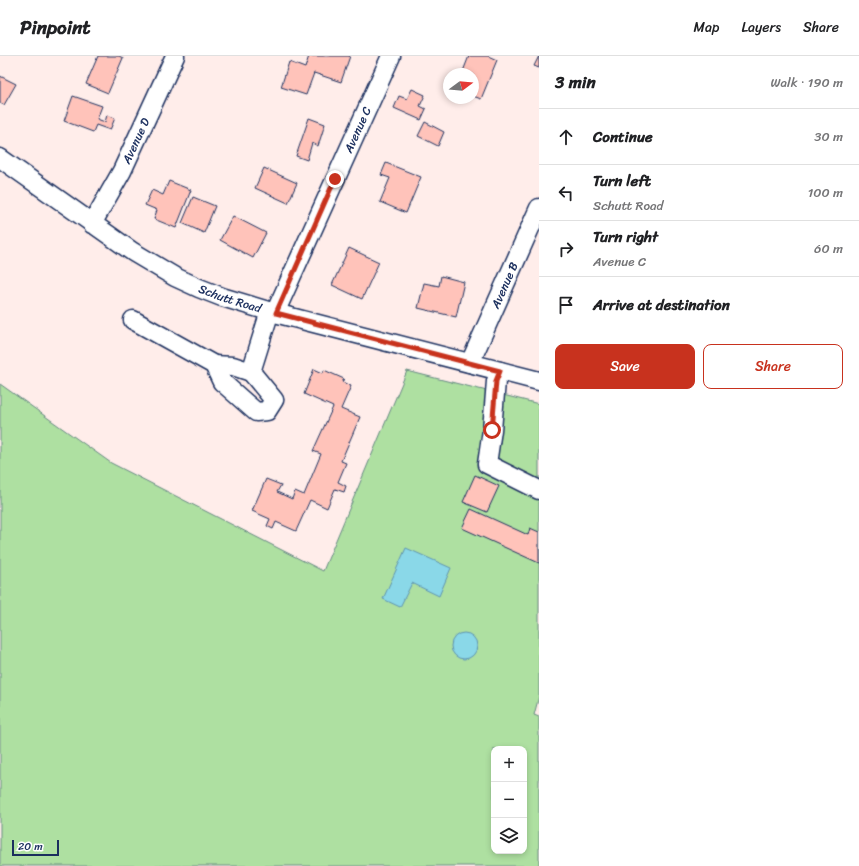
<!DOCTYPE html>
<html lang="en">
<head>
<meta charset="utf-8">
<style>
	:root { --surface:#fff; --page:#f6f6f6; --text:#202124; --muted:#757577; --line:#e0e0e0; --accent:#c8321e }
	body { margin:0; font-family:Sriracha,sans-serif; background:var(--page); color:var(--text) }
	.controls { position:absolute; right:12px; bottom:12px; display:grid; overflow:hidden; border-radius:8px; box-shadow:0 2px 6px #0003 }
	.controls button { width:36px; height:36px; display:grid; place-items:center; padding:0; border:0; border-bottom:1px solid var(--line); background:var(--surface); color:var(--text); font:20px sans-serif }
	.compass { position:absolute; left:443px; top:12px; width:36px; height:36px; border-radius:50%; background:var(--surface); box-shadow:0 2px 6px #0003; rotate:74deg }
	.scale { position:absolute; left:12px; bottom:10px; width:47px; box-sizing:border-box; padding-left:4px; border:2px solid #1b2f5e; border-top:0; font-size:11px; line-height:14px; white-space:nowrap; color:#1b2f5e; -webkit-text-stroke:3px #fff; paint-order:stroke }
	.stop { position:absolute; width:12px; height:12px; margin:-9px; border:3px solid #c8321e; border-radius:50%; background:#fff }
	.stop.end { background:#c8321e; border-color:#fff; box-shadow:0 1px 4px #0008 }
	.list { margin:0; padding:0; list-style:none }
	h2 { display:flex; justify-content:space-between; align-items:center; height:52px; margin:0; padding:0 16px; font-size:17px }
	h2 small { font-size:13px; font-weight:400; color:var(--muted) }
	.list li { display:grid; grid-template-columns:26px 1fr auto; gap:12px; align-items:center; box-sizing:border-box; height:56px; padding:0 16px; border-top:1px solid var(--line) }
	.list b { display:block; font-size:15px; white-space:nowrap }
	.list p { margin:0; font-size:13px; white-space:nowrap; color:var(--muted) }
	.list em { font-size:13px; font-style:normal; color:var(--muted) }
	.actions { display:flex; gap:8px; padding:12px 16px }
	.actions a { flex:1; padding:9px 0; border:1px solid var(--accent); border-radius:8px; text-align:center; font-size:14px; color:var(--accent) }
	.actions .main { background:var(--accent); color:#fff }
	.icon { flex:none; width:22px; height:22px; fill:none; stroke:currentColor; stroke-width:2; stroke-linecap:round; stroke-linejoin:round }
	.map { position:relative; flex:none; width:539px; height:810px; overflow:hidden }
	header { display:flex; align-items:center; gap:24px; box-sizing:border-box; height:56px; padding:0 20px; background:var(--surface); border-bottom:1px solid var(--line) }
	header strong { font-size:19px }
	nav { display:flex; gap:22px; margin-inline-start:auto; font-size:14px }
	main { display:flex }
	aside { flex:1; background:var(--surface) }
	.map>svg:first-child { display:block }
	.green { fill:#aee0a1; stroke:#648880; fill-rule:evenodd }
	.water { fill:#8ad8e8; stroke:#5e94b1 }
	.building { fill:#ffc3ba; stroke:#1b2f5e }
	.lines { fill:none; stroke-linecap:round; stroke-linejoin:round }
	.minor-casing { stroke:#1b2f5e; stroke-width:21 }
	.minor { stroke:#fff; stroke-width:18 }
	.route { stroke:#c8321e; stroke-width:5 }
	.labels { text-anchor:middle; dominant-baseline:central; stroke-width:4; stroke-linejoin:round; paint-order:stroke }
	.street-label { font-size:12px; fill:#1b2f5e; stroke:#fff }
</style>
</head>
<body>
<header>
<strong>Pinpoint</strong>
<nav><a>Map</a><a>Layers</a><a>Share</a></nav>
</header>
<main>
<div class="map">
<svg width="539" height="810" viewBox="0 0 539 810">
	<rect width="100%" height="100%" fill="#ffedea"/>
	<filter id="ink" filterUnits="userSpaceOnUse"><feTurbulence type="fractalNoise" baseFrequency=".025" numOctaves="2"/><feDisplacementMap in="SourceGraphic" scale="8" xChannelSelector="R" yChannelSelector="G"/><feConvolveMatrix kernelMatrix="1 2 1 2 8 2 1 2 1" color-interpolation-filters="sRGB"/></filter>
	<g filter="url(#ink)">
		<path class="green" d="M407,315L539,348V640L534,659L539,661V810H0V328L111,407L323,515ZM494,693H524V795H494Z"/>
		<g class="water">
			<path d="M406,492L451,512L439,540L412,527L400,551L383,543Z"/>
			<circle cx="464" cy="590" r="13"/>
		</g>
		<g class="building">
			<path d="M98,0H119L123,2L108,37L86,28Z"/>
			<path d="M309,0H350L341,26L314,17L306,39L281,31L289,6L305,12Z"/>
			<path d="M469,0H488L497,4L481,43L473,40V18H462Z"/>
			<path d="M539,0V12L534,10Z"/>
			<path d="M0,20L16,28L4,49L0,47Z"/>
			<path d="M412,33L425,39L420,50L426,53L421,64L394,52L399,40L407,43Z"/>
			<path d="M73,40L102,50L97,63L105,66L107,59L115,62L110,74L96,69L93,76L64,65Z"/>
			<path d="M309,62L325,68L318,90L312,87L307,104L296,100Z"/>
			<path d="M425,66L444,76L438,90L418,80Z"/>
			<path d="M386,107L421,121L406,157L380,146L390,122L381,119Z"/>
			<path d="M264,112L297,127L288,147L255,132Z"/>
			<path d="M169,125L191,134L176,172L154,163L157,154L145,149L152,134L163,139Z"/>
			<path d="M193,141L215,150L204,177L182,167Z"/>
			<path d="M233,160L266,177L253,202L220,184Z"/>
			<path d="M349,192L379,206L362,243L332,229Z"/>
			<path d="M441,220L464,226L456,261L418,252L424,227L439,230Z"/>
			<path d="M314,313L323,317L324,314L344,323L342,326L351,330L341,353L360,361L341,405L346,407L338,426L346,430L344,436L335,433L327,452L310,444L296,475L276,466L273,473L267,470L270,463L252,455L266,423L281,429L277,436L292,443L295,435L304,439L321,398L313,395L333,351L304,338Z"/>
			<path d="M475,419L499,430L487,456L463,446Z"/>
			<path d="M471,453L528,479L530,472L539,476V507L462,472Z"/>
		</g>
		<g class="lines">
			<g class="minor-casing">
				<g id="minor">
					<path id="s1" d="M0,102L133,196L175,221L199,232L222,241L275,257L539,325"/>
					<path id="s2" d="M92,168L122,115L175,0"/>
					<path id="s3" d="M275,257L391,0"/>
					<path d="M133,264L214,309L222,326L256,356L267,355L274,344L251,316L270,255"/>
					<path id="s4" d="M470,307L539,152"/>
					<path d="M214,309L233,310L251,316"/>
					<path d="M500,315L496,325L492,374L487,408L539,434"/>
				</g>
			</g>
			<use href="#minor" class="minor"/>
		</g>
	</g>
	<g class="lines" filter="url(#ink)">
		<path class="route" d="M335,123L276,257L500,315L496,325L492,374"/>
	</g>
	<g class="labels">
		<g class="street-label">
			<text stroke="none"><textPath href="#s3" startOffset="201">Avenue C</textPath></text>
			<text stroke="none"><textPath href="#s2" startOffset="94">Avenue D</textPath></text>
			<text stroke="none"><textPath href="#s4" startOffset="85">Avenue B</textPath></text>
			<text stroke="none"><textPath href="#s1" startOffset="271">Schutt Road</textPath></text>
		</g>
	</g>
</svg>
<div class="controls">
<button>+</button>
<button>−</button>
<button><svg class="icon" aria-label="layers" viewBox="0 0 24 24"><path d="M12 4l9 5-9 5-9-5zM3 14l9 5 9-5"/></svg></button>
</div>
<svg class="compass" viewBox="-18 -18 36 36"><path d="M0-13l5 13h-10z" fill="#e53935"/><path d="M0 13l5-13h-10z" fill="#757577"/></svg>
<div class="scale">20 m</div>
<div class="stop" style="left:492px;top:374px"></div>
<div class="stop end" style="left:335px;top:123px"></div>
</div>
<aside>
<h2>3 min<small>Walk · 190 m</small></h2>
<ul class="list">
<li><svg class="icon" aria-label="ahead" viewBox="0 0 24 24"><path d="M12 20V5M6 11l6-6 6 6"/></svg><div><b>Continue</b></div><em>30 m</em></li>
<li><svg class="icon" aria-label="left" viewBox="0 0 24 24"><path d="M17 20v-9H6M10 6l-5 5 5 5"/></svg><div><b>Turn left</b><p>Schutt Road</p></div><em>100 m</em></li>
<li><svg class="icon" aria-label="right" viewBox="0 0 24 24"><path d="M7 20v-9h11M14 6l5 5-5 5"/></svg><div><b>Turn right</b><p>Avenue C</p></div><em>60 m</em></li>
<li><svg class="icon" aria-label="arrive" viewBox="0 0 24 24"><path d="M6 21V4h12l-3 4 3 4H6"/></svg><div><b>Arrive at destination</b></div></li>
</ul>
<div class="actions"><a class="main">Save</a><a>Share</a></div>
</aside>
</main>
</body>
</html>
